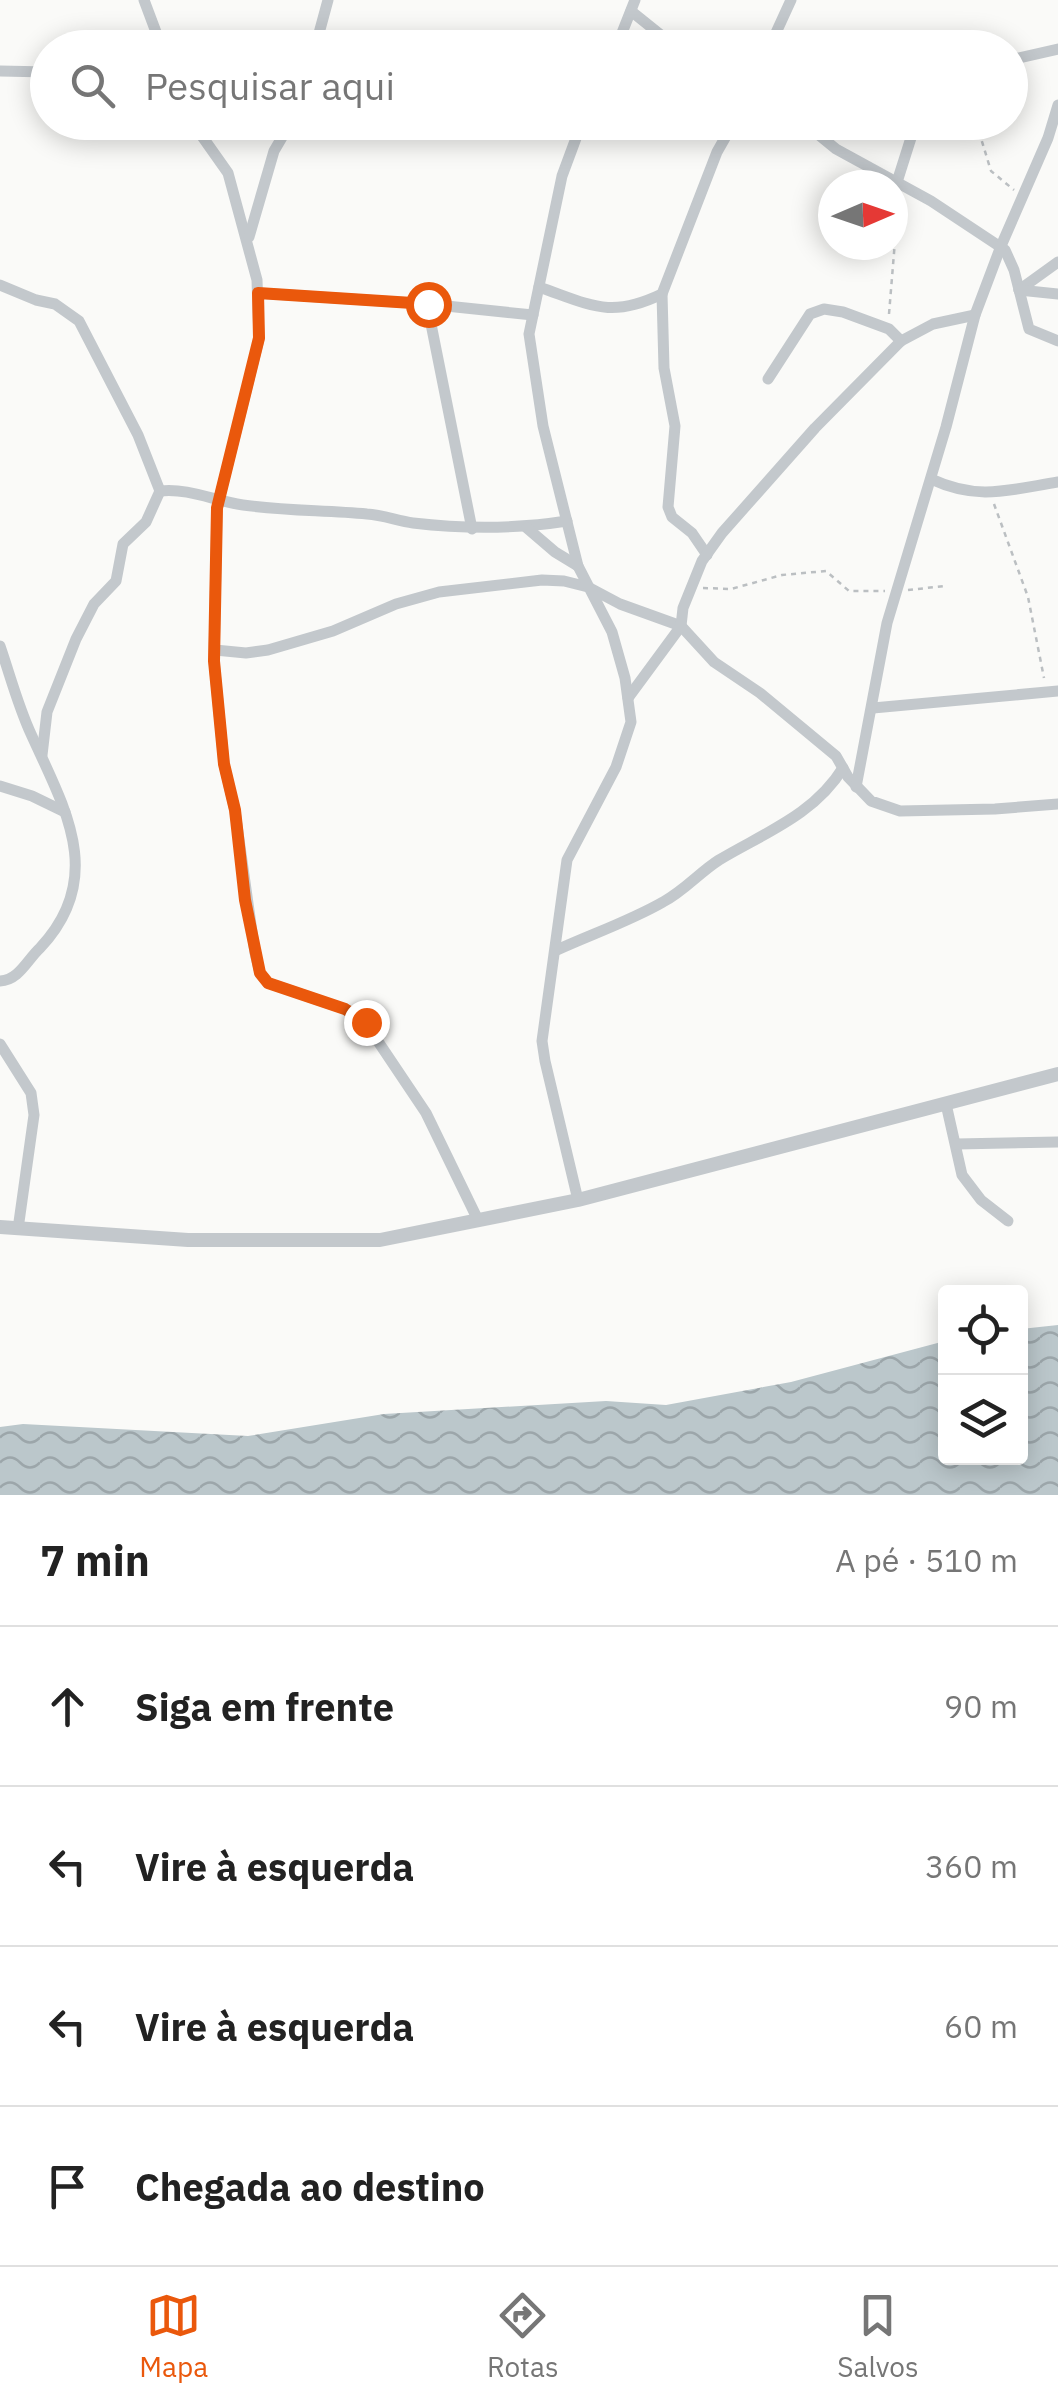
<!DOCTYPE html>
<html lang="pt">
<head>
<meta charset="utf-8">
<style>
	:root { --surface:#fff; --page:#f6f6f6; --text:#222; --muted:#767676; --line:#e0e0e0; --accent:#ea580c }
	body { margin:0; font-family:"IBM Plex Sans",sans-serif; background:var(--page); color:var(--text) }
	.controls { position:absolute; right:30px; bottom:30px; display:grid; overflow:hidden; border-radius:10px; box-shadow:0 5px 25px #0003 }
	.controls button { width:90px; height:90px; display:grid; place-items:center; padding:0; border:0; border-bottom:2px solid var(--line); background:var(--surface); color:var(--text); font:50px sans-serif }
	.compass { position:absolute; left:818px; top:170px; width:90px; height:90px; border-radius:50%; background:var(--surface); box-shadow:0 5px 25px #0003; rotate:88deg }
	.stop { position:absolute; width:30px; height:30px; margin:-22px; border:8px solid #ea580c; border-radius:50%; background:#fff }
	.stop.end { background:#ea580c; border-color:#fff; box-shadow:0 2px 10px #0008 }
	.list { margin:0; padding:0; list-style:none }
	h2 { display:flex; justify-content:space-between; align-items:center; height:130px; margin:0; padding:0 40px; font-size:42px }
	h2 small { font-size:32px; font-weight:400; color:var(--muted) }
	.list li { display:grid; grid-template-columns:65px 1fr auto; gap:30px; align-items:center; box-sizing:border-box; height:160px; padding:0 40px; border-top:2px solid var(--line) }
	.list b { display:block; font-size:38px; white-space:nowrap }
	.list em { font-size:32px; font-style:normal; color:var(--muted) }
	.icon { flex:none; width:55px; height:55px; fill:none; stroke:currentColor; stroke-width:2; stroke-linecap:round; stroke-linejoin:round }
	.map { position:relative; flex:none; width:1058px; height:1495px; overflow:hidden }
	.search { position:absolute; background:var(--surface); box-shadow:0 5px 25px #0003; left:30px; right:30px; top:30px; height:110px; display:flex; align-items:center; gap:25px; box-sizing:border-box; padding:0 35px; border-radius:55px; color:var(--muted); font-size:38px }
	.sheet { height:770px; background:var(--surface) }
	nav { display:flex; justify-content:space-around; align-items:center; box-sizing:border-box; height:140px; border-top:2px solid var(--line); background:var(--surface); font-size:28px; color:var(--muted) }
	nav a { display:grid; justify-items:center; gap:5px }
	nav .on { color:var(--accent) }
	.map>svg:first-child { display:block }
	.water { fill:url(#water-waves) }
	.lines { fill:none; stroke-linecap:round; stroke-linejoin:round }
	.path { stroke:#bbbfc2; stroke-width:2.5; stroke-dasharray:5 5; stroke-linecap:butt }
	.minor { stroke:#c3c8cc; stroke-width:11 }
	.tertiary { stroke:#c3c8cc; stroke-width:14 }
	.route { stroke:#ea580c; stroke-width:12 }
</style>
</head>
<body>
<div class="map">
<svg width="1058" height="1495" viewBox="0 0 1058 1495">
	<defs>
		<pattern id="water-waves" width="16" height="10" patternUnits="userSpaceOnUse" patternTransform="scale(2.5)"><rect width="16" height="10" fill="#bbc7cb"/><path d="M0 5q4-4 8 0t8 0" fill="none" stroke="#9ca6aa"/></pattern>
	</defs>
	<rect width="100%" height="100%" fill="#fafaf8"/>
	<path class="water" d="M1058,1325V1495H0V1427L23,1424L248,1436L384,1414L606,1401L666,1405L791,1382L945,1341L946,1458H1020L1021,1329Z"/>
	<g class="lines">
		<g class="path">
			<path d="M976,122L991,171L1014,190"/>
			<path d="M889,314L895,241"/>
			<path d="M994,504L1028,597L1044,678"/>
			<path d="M703,588L731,589L782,575L826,571L849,591H885"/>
			<path d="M908,590L945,586"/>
		</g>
		<g class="minor">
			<path d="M144,0L162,48"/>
			<path d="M631,11L677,48"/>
			<path d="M618,44L638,48"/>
			<path d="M315,48L328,0"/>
			<path d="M616,48L635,0"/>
			<path d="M769,48L791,0"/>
			<path d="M1010,60L1058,49"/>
			<path d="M0,71L48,72"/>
			<path d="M192,122L228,173L257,280L259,339L217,508L214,661L224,764L235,811L255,953L260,973L268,983L345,1009L365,1022L426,1113L478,1220"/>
			<path d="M803,122L836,149L931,201L1005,250L1014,270L1029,329L1058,341"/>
			<path d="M897,182L916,122"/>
			<path d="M249,237L274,151L291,122"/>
			<path d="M0,285L36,300L55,304L79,321L138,435L160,491L146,522L123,544L116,581L94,604L76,639L47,712L42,755"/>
			<path d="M539,287C591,305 610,319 662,294L717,152L734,122"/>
			<path d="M1019,290L1058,262"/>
			<path d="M1019,290L1058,294"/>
			<path d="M258,293L427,304L533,315"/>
			<path d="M662,294L664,368L675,426L668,507L672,517L692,533L707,555"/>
			<path d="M427,304L472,529"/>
			<path d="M768,379L810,314L824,309L843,312L889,329L901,341"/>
			<path d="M931,479C978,501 1009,490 1058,482"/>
			<path d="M160,491C190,488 214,501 243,505C285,511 326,510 367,514C383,515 398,521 413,523C465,529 516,529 567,521"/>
			<path d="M527,528L555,552L578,566"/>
			<path d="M0,646C10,675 18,706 31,734C64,807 107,877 40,948C27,960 19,980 0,981"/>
			<path d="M215,650L246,653L268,650L333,631L396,604L439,592L542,580L564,581L588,587L620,604L681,626L714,662L760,693L836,756L848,777L871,801L900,811L995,809L1058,804"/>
			<path d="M628,698L681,626L683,608L702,561L722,533L815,428L901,341L933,324L975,315"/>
			<path d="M873,708L1058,691"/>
			<path d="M0,786L32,796L65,812"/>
			<path d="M856,787L887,623L946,427L975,315L1001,246L1048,138L1058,105"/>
			<path d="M557,950C592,934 630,921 663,902C684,891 700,872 719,860C764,833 814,815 843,768"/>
			<path d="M0,1044L31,1093L34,1115L18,1229"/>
			<path d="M946,1104L962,1175L981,1200L1008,1221"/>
			<path d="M957,1144L1058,1142"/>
			<path d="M578,1200L545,1061L542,1041L567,860L616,767L631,722L625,678L612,632L578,566L543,426L529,334L562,176L582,122"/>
		</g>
		<path class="tertiary" d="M0,1227L188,1240H380L578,1200L1058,1074"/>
	</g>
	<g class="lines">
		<path class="route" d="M366,1022L345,1009L268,983L260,973L245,900L235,810L224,764L214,661L217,508L259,338L258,293L428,304"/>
	</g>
</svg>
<div class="controls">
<button><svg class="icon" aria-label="locate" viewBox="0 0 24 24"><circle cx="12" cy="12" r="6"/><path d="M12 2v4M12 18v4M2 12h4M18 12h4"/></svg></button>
<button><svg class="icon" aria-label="layers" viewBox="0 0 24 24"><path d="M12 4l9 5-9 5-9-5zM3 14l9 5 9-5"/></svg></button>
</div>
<svg class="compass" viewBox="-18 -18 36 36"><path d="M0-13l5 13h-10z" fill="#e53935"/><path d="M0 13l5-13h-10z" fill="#767676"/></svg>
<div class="stop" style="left:428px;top:304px"></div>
<div class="stop end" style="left:366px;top:1022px"></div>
<div class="search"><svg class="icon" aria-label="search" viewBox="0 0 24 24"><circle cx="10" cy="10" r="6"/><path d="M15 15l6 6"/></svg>Pesquisar aqui</div>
</div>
<section class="sheet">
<h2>7 min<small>A pé · 510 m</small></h2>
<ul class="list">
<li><svg class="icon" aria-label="ahead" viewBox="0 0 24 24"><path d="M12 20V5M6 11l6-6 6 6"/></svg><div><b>Siga em frente</b></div><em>90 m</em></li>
<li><svg class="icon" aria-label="left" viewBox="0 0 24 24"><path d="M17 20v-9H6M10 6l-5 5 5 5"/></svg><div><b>Vire à esquerda</b></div><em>360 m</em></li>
<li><svg class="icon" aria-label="left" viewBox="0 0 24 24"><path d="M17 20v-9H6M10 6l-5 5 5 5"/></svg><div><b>Vire à esquerda</b></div><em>60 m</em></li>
<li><svg class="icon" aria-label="arrive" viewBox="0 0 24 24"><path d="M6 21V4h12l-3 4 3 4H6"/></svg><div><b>Chegada ao destino</b></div></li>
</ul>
</section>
<nav>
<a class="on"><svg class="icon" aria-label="map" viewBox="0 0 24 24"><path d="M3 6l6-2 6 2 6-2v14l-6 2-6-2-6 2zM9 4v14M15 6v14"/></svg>Mapa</a>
<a><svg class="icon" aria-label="directions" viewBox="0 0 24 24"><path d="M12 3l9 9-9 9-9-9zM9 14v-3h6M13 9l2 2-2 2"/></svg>Rotas</a>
<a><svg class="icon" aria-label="saved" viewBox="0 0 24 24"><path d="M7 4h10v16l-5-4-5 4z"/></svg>Salvos</a>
</nav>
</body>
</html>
